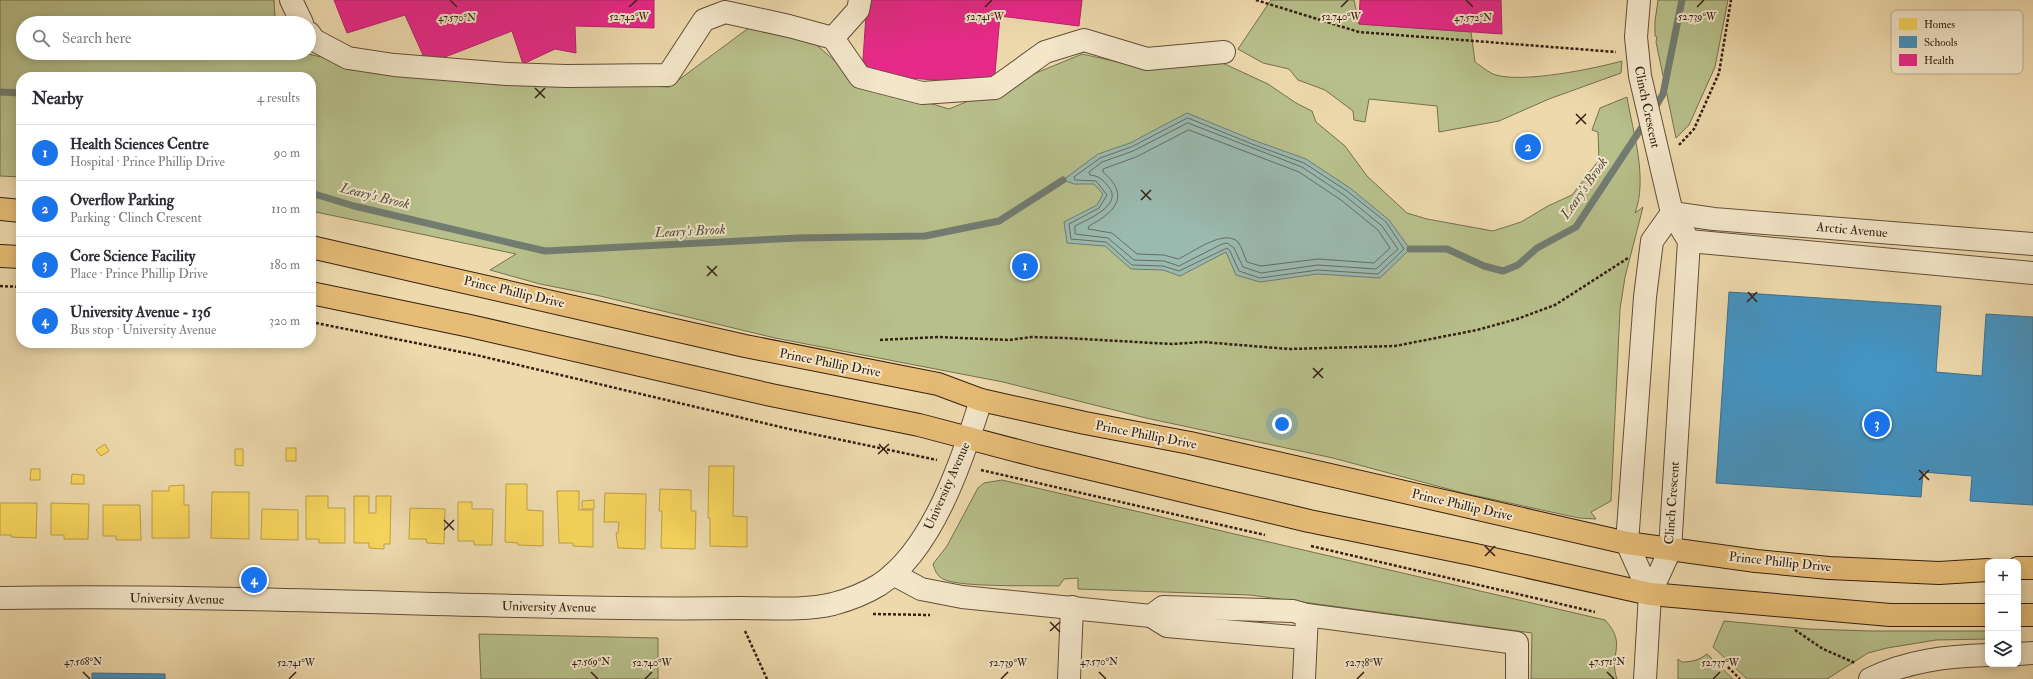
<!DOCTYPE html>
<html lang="en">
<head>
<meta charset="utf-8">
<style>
	:root { --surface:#fff; --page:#f2f2f3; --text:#2b2b33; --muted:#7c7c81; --line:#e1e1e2; --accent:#1a73e8 }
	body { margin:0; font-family:"IM FELL Double Pica",serif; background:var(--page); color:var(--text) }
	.controls { position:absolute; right:12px; bottom:12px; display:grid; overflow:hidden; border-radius:8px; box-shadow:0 2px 10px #0003 }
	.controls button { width:36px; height:36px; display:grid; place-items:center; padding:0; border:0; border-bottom:1px solid var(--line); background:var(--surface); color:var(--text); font:20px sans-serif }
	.you { position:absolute; left:1282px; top:424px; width:14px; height:14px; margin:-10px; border:3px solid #fff; border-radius:50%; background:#1a73e8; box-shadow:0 0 0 6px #1a73e833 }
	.badge { display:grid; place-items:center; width:26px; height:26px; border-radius:50%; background:var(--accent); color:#fff; font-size:13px; font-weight:700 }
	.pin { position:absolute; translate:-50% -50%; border:2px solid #fff; box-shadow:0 1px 4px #0006 }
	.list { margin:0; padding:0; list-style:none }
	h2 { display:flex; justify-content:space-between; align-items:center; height:52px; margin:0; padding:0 16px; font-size:17px }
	h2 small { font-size:13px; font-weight:400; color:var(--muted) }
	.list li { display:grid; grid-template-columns:26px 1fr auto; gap:12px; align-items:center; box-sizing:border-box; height:56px; padding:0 16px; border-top:1px solid var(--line) }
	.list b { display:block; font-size:15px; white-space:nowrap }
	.list p { margin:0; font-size:13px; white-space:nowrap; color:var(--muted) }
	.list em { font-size:13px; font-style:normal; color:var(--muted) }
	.icon { flex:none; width:22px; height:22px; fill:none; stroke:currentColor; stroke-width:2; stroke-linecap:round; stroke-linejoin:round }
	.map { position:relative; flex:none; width:2033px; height:679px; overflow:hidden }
	.search { position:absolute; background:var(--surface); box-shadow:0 2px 10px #0003; left:16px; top:16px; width:300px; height:44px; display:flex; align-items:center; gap:10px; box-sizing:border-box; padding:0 14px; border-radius:22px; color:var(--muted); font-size:15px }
	.panel { position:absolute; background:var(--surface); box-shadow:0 2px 10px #0003; left:16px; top:72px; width:300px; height:276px; border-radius:16px }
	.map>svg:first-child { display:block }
	.green { fill:#b7bf8a; stroke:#76704f }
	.water { fill:#9ab9af; stroke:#727c71 }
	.homes { fill:#f6d55c; stroke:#bc9f46 }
	.schools { fill:#4393c3; stroke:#3f708e }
	.health { fill:#e7298a; stroke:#b22667 }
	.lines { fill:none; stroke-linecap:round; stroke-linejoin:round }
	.shore { stroke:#686c62; stroke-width:1 }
	.stream { stroke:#727c71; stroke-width:7 }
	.minor-casing { stroke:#634e3a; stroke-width:24 }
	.major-casing { stroke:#352014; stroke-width:24 }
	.path { stroke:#352014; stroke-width:2.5; stroke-dasharray:3 2; stroke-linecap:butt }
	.minor { stroke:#f3e6c9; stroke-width:22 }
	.major { stroke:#e6bc76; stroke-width:22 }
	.ticks { fill:none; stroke:#352014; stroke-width:1.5 }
	.labels { text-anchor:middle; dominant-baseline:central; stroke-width:4; stroke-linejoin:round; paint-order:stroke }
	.street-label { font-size:13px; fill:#352014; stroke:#f3e6c9 }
	.water-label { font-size:14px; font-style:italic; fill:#534e42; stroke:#f3e6c9 }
	.key { fill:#f3e6c9; stroke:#baab93; stroke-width:1 }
	.key-label { font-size:11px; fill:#352014 }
	.ticks-label { font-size:10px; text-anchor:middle; fill:#352014; stroke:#f3e6c9; stroke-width:4; stroke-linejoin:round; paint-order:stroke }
</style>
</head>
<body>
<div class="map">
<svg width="2033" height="679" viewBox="0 0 2033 679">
	<rect width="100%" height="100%" fill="#edd9ac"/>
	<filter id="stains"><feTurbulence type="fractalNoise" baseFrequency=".005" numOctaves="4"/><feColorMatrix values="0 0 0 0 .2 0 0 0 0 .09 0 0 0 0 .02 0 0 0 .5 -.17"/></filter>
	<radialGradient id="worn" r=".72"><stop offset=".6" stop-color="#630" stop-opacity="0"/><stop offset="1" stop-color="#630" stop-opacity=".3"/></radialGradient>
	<g class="green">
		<path d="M0,0H274L275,17L280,23H23V53H304L392,73L669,87L750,27L812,41L859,82L949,109L1082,54L1127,64L1216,60L1268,84L1296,103L1312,111L1316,122L1345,146L1367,176L1407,213L1427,219L1493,231L1521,222L1548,206L1572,195L1599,160L1598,132L1592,130L1600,108L1627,97C1633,133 1648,178 1635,213L1643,207L1625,277L1620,309L1611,501L1591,512L1596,519L1579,518L1463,493L1333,458L1146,418L1003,382L775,338L596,295L540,284L490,270L516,254L311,211V77H21V177L0,176Z"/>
		<path d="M1271,0H1354L1359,24L1471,32L1475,62C1481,66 1489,73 1496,75C1524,83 1593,69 1622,61L1621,73L1549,99L1499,121L1439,132L1437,106L1369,99L1365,122L1354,120L1353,111L1325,90L1298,80L1289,69L1263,63L1238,49Z"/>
		<path d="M1658,0H1728L1715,67L1689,125L1676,138L1656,42L1657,37L1655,36V21Z"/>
		<path d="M1002,480L1605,620C1628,645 1608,654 1617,679H1531L1532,633L1250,595L1078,589V578L1064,579L1059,586C1036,585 960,588 943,579C936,575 935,570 933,564L947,546L978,488L984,483Z"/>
		<path d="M1724,621L1809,629L1872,631H1988V639L1936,640L1887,648L1868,653L1827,679H1747L1713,647Z"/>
		<path d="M479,634L658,638V679H481Z"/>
		<path d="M1707,654L1733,679H1678V659L1682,662C1692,662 1699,660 1707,654Z"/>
	</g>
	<path class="water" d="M1187,113L1253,140L1306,159L1350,188L1389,220L1410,249L1380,278L1317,274L1260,282L1236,275L1226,252L1180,276L1163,270L1131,269L1105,246L1067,243L1064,222L1097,205L1103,194L1094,184H1074L1063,180L1098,154L1130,143Z"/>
	<g class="homes">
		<path d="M105,444L109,451L101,456L96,450Z"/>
		<rect x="286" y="448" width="10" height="13"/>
		<path d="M235,449H243V466L235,465Z"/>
		<path d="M709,466H734L733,516L747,517V547L710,546V518H708Z"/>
		<path d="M31,469H40V480H30Z"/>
		<path d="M72,474L84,475V484H71Z"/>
		<path d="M506,484H527V510L543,511V546L518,545V543L505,542Z"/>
		<path d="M184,485V505H189V538H152V491H169V486Z"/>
		<path d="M660,489L691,490V511H696L695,549L661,548L662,511H659Z"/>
		<path d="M557,491H579V510H593V547L573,546V543H559Z"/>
		<path d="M212,492H249V539L211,538Z"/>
		<path d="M605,493L646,494L645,549L618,548L616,533H618L619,522H604Z"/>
		<path d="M306,496H328V508H345V543H319V539H306Z"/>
		<path d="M354,496H369V513H376V496H391L390,544H384V549L369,548V543H354Z"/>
		<path d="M594,500V509H582V501Z"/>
		<path d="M458,502H472V509H493L492,545H474V541H458Z"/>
		<path d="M0,503H37L36,538L11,537V535H0Z"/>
		<path d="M51,503L89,504L88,539H64V535H51Z"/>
		<path d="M103,505H140L141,540H116V536H103Z"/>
		<path d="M410,508L445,509L444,544L427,543L426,539H409Z"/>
		<path d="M262,509L298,510V540L261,539Z"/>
	</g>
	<g class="schools">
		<path d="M1729,292L1941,306L1936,372L1982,376L1986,314L2033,317V505L1970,501L1972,476L1923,472L1921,497L1716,483Z"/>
		<path d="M92,673L165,674V679H92Z"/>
	</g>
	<g class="health">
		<path d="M334,0H654V28L575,26L576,53L555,49L523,64L512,31L427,64L405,15L347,33Z"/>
		<path d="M867,0H1082L1079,26L1000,16L994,85L862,74Z"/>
		<path d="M1360,0H1501L1502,34L1359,24Z"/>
	</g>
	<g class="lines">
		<g class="shore">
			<path d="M1188,118L1252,144L1304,163L1347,191L1386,222L1404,249L1378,274L1318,270L1260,278L1239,271L1230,251L1227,248L1179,271L1163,266L1132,265L1106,242L1071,239L1069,224L1099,208L1107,195L1096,181L1075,180L1074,177L1100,158L1131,147Z"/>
			<path d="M1188,123L1302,167L1344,195L1382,226L1398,249L1376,269L1318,265L1261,273L1243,267L1234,248L1227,243L1222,244L1179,266L1164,261L1134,260L1108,238L1075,234V226C1086,220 1125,205 1108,186C1102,179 1099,176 1090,175L1089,172L1102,162L1133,151Z"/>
			<path d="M1189,130L1299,172L1341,200L1378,230L1390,248L1374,263L1318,259L1261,266L1247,262C1244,256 1242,247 1238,242C1224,228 1192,253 1178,259L1164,255L1137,254L1112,233L1088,229L1089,226C1115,212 1131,196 1103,172V169L1136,157Z"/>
		</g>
		<g class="stream">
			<path d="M0,92L21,93"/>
			<path d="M1653,111L1663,94L1682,0"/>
			<path d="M311,193L354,206L545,251L798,238L925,236L999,221L1063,180"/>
			<path d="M1410,249H1447L1484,266L1503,271L1518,265L1537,248L1576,227L1646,121"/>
		</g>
		<g class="minor-casing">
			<g id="minor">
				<path d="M291,0L302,23"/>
				<path d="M1639,0L1636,37L1640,76L1672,213L1689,241L1670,550L1650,594L1645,679"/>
				<path d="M309,33L314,40L348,58L394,65L507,74L566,76L668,75L704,20L725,12L789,26L833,38L860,77L922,93L995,88L1045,52L1084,40L1147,59L1224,52"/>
				<path d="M833,38L858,10L860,0"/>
				<path d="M1672,213L1714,219L2033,244"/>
				<path d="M1689,241L2033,273"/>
				<path d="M893,574L921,589L962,597L1151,616L1167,626L1305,638"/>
				<path d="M1650,594L1627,543L1645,297L1652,241L1672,213"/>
				<path d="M0,598C173,595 346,602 519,606C592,608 666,609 739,608C770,608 804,611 833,604C848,600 866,593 879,585C933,550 963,458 981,400"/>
				<path d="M1151,616L1163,607L1293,611L1307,615"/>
				<path d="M2018,654L2033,653"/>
				<path d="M1069,679L1072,607"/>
				<path d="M1304,679L1307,615L1517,643V679"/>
				<path d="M1870,679C1907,661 1947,656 1988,655"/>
			</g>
		</g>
		<g class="major-casing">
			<g id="major">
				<path d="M0,209L21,211"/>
				<path d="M311,247L745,346L938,384L981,400L1085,423L1190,443L1627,543L1756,561L1829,568L1939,573L1988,570"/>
				<path d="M0,256L21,257"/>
				<path d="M311,293L470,326L771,395L919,425L1037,456L1309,521L1471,554L1650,594L1890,615H1988"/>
				<path d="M2018,568H2033"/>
				<path d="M2018,615H2033"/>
			</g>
		</g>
		<g class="path">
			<path d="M1256,0L1359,32L1616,52"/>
			<path d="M1679,145L1694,129L1719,73L1731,0"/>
			<path d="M0,286L21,287"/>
			<path d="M311,322L476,355L789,429L937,460"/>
			<path d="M880,340L938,337L1009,340L1032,337L1065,338L1172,344L1203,342L1289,349L1395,346L1477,330L1517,319L1555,305L1628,258"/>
			<path d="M981,470L1265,535"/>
			<path d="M1311,546L1595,612"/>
			<path d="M873,614L930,615"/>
			<path d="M1795,630L1823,649L1855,663"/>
			<path d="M745,631L767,679"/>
			<path d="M1728,667L1740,679"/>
		</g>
		<use href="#minor" class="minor"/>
		<use href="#major" class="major"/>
	</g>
	<path class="ticks" d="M450,0L457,7M1466,0L1473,7M629,7L637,0M985,7L992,0M1341,7L1348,0M1697,7L1704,0M535,88L545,98M535,98L545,88M1576,114L1586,124M1576,124L1586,114M1141,190L1151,200M1141,200L1151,190M707,266L717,276M707,276L717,266M1748,292L1757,302M1747,302L1757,292M1313,368L1323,378M1313,378L1323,368M879,444L888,454M878,454L889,444M1919,470L1929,480M1919,480L1929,470M444,520L454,530M444,530L454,520M1485,546L1495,556M1485,556L1495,546M1050,622L1060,632M1050,631L1060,622M83,672L90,679M591,672L598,679M1099,672L1106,679M1607,672L1614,679M289,679L296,672M645,679L652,672M1001,679L1008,672M1357,679L1364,672M1713,679L1720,672"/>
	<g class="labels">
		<g class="street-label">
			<text transform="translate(1647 107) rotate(78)">Clinch Crescent</text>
			<text transform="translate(1852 230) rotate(5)">Arctic Avenue</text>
			<text transform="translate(514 292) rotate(13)">Prince Phillip Drive</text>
			<text transform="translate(830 363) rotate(11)">Prince Phillip Drive</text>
			<text transform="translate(1146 435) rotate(11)">Prince Phillip Drive</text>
			<text transform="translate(947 486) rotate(-66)">University Avenue</text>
			<text transform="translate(1672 503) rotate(-86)">Clinch Crescent</text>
			<text transform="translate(1462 505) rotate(13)">Prince Phillip Drive</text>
			<text transform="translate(1780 562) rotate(6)">Prince Phillip Drive</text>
			<text transform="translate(177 599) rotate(1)">University Avenue</text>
			<text transform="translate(549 607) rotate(1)">University Avenue</text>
		</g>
		<g class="water-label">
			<text transform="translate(1584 188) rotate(-55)">Leary's Brook</text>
			<text transform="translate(375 196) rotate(14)">Leary's Brook</text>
			<text transform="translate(690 231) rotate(-3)">Leary's Brook</text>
		</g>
	</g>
	<rect x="1891" y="10" width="132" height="64" rx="6" class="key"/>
	<rect x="1899" y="18" width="18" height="12" fill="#f6d55c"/>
	<rect x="1899" y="36" width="18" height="12" fill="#4393c3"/>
	<rect x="1899" y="54" width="18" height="12" fill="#e7298a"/>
	<g class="key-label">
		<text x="1924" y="28">Homes</text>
		<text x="1924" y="46">Schools</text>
		<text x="1924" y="64">Health</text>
	</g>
	<g class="ticks-label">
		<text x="629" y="20">52.742°W</text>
		<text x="985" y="20">52.741°W</text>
		<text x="1341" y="20">52.740°W</text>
		<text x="1697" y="20">52.739°W</text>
		<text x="1473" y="21">47.572°N</text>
		<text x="457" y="21">47.570°N</text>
		<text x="83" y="665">47.568°N</text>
		<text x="591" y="665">47.569°N</text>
		<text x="1099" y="665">47.570°N</text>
		<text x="1607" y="665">47.571°N</text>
		<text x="296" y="666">52.741°W</text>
		<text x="652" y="666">52.740°W</text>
		<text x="1008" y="666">52.739°W</text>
		<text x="1364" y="666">52.738°W</text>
		<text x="1720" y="666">52.737°W</text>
	</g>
	<rect width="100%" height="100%" filter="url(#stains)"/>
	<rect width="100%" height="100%" fill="url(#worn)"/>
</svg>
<div class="controls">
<button>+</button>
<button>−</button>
<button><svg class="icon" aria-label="layers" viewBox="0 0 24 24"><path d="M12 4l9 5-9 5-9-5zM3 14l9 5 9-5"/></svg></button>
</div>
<div class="you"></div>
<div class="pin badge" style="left:1025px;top:266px">1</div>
<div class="pin badge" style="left:1528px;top:147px">2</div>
<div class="pin badge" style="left:1877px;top:424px">3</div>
<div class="pin badge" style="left:254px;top:580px">4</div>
<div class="search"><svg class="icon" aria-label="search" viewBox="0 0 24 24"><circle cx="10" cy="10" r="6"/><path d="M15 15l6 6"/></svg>Search here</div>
<section class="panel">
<h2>Nearby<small>4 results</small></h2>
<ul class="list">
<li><span class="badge">1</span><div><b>Health Sciences Centre</b><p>Hospital · Prince Phillip Drive</p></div><em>90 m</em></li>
<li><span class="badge">2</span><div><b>Overflow Parking</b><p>Parking · Clinch Crescent</p></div><em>110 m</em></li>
<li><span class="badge">3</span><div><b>Core Science Facility</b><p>Place · Prince Phillip Drive</p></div><em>180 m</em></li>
<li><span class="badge">4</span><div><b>University Avenue - 136</b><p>Bus stop · University Avenue</p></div><em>320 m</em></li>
</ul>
</section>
</div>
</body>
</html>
